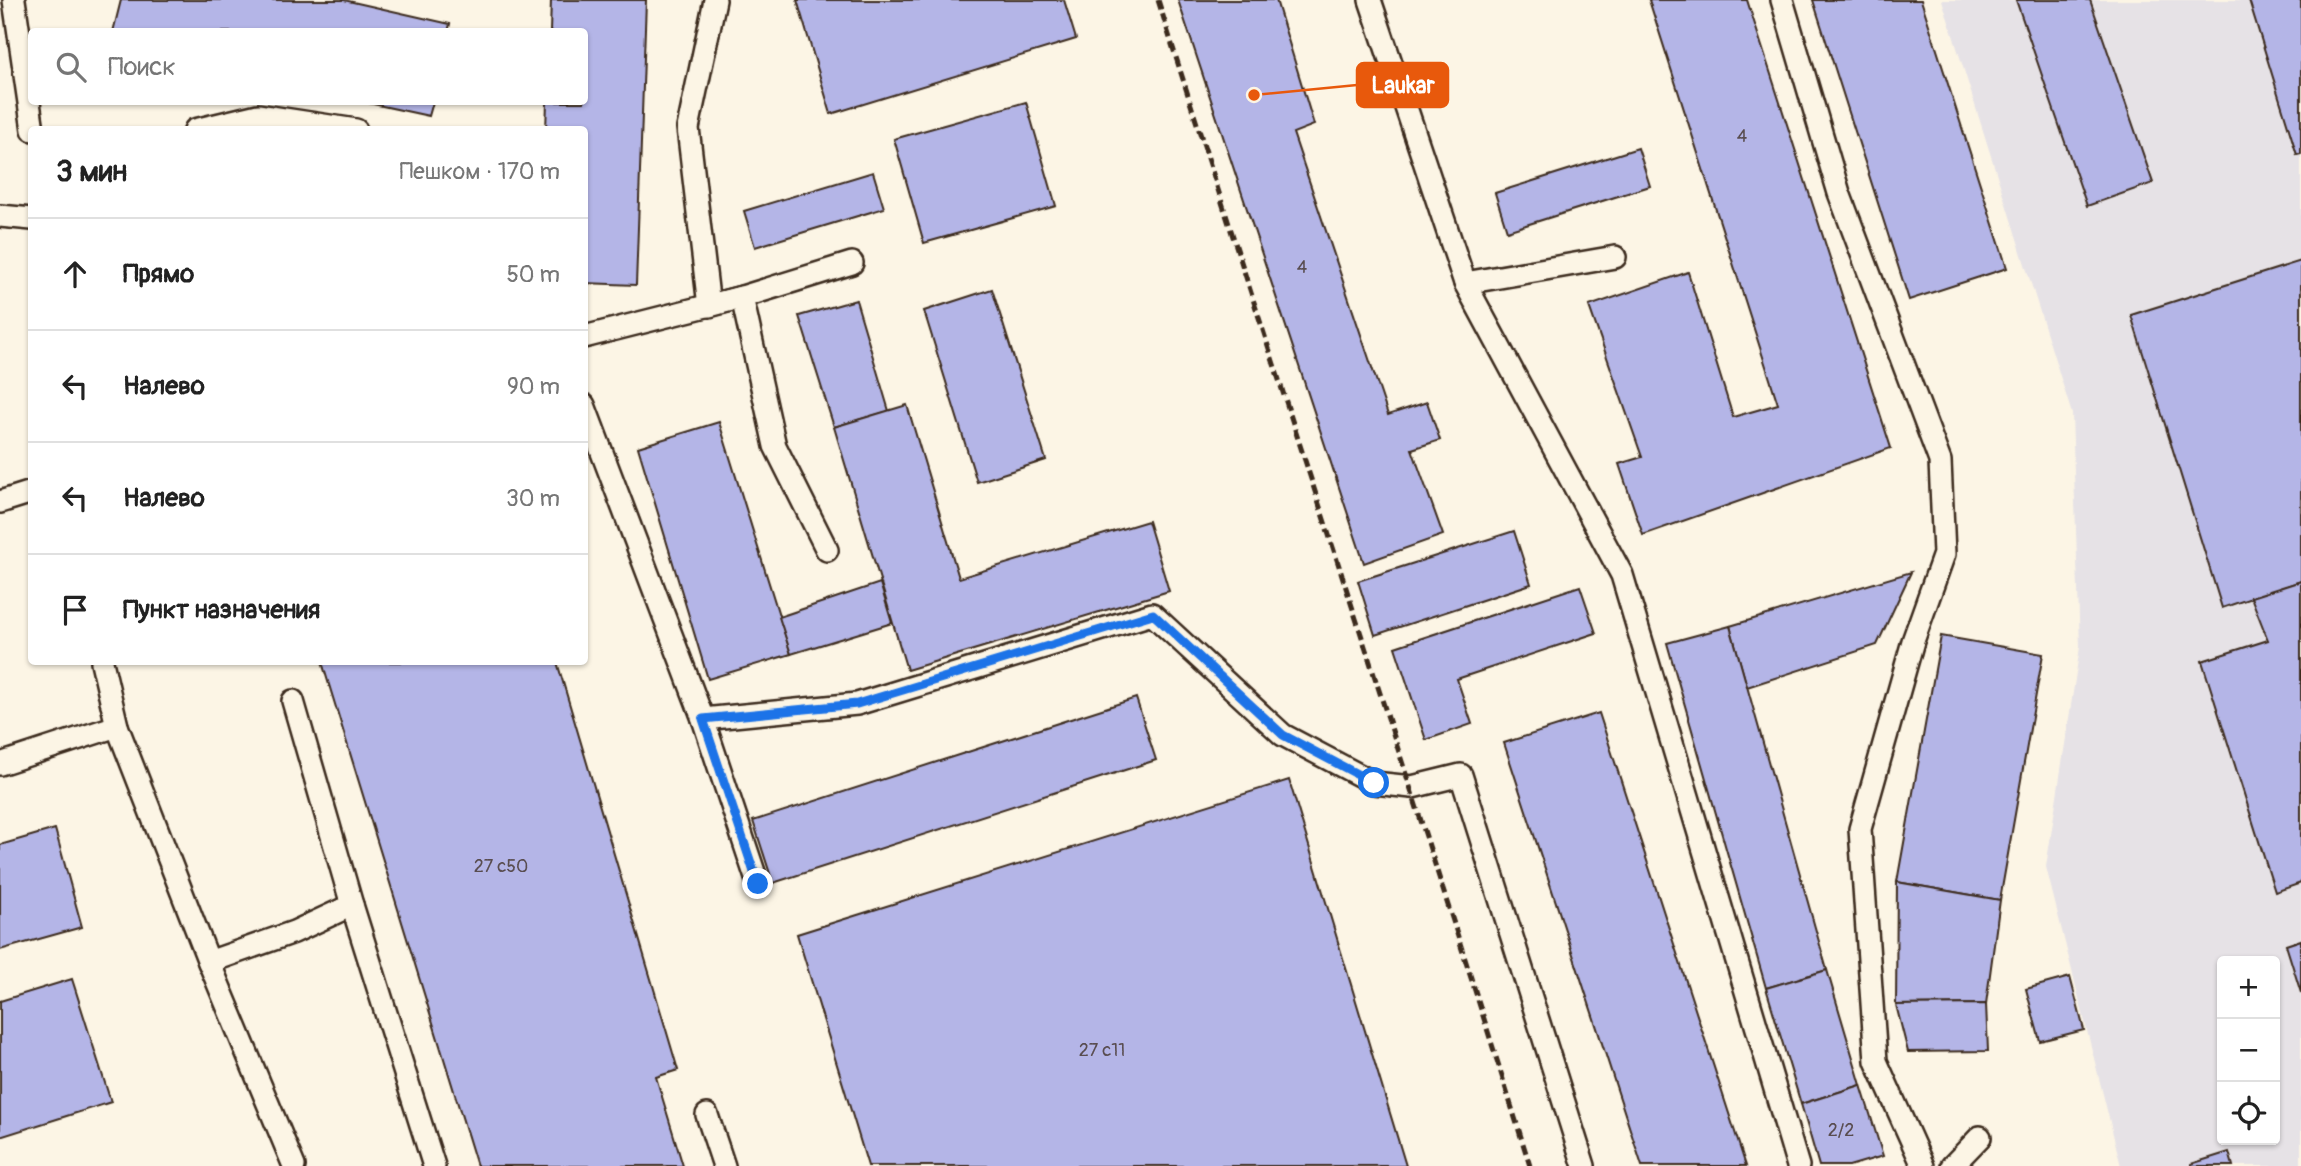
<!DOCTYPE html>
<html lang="ru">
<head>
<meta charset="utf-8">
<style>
	:root { --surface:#fff; --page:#f2f2f2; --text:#222; --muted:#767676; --line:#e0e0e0 }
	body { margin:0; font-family:Pangolin,sans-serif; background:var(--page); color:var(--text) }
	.controls { position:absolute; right:21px; bottom:21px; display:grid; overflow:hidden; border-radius:7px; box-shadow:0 2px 5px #0004 }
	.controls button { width:63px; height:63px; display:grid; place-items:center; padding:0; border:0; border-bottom:2px solid var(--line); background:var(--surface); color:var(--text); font:35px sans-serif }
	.stop { position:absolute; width:21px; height:21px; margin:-16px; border:5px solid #1a73e8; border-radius:50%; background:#fff }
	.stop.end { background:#1a73e8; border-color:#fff; box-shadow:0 2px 7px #0008 }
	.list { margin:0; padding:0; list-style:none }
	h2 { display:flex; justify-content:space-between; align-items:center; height:91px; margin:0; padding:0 28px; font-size:30px }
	h2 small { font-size:23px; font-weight:400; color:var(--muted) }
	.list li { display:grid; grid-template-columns:46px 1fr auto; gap:21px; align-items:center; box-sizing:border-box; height:112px; padding:0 28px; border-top:2px solid var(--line) }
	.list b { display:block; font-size:26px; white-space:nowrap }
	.list em { font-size:23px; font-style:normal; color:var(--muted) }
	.icon { flex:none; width:38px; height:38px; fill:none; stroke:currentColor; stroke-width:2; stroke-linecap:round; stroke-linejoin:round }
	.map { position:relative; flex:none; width:2301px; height:1166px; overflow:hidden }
	.search { position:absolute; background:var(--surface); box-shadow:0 2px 5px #0004; left:28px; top:28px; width:560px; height:77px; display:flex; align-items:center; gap:18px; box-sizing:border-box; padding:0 24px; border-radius:7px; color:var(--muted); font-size:26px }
	.panel { position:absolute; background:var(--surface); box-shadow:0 2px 5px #0004; left:28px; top:126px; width:560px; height:539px; border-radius:7px }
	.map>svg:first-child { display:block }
	.built { fill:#e6e2e6; fill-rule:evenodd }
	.building { fill:#b4b5e7; stroke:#3b2a1e; stroke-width:2 }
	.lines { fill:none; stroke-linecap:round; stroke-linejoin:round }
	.service-casing { stroke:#3b2a1e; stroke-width:26 }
	.service { stroke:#fcf5e5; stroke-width:21 }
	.rail { stroke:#3b2a1e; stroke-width:5; stroke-dasharray:10 5; stroke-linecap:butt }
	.route { stroke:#1a73e8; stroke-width:9 }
	.labels { text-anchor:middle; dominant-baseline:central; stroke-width:6; stroke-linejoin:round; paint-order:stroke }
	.number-label { font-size:18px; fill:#594d50 }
	.leader { fill:none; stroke:#e8590c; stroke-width:2.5 }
	.callout-dot { fill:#e8590c; stroke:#fcf5e5; stroke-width:2.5 }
	.callout { fill:#e8590c; stroke:#e8590c; stroke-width:2.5 }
	.callout-label { font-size:23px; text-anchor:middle; font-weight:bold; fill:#fff }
</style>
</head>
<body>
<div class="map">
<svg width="2301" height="1166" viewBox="0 0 2301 1166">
	<rect width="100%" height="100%" fill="#fcf5e5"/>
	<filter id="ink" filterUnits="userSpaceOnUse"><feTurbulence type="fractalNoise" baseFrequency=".0143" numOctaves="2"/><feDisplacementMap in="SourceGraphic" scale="14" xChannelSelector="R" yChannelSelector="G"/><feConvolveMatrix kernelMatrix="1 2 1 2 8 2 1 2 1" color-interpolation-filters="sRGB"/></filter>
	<g filter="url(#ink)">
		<path class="built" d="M1942,0H2301V1166H2121L2046,867L2080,647L2072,414ZM2222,961H2275V1140H2222Z"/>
		<g class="building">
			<path d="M121,0H344L450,24L448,32H113Z"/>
			<path d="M551,0H646L636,285L584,283V130H546L547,102H584V32H550Z"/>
			<path d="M797,0H1064L1076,39L831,114Z"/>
			<path d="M1178,0H1276L1314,125L1293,133L1388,415L1427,402L1440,440L1412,449L1443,535L1364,563Z"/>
			<path d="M1649,0H1747L1891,448L1643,535L1619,464L1642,457L1589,306L1688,272L1733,417L1778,404Z"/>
			<path d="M1813,0H1921L2007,268L1909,300Z"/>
			<path d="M2016,0H2090L2153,183L2087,206Z"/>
			<path d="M2249,0H2301V154L2297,155Z"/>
			<path d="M364,102H433L429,116Z"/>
			<path d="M1026,102L1056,206L924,243L894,139Z"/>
			<path d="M1638,148L1650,186L1507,231L1495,193Z"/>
			<path d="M873,172L884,208L755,247L744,211Z"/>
			<path d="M2301,261V581L2222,608L2131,315Z"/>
			<path d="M992,289L1046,460L977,482L924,311Z"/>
			<path d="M856,300L889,411L834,427L799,316Z"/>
			<path d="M907,405L959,578L1148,521L1169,591L907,670L834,427Z"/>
			<path d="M719,422L791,654L708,679L638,447Z"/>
			<path d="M1514,531L1531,584L1375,635L1358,581Z"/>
			<path d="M1911,572L1877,645L1747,687L1730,626Z"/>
			<path d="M2301,581V883L2275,892L2202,661L2268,640L2251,597Z"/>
			<path d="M880,583L892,623L791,654L779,617Z"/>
			<path d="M1580,586L1596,633L1457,679L1472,724L1426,740L1395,647Z"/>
			<path d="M1730,626L1827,970L1766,988L1667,643Z"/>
			<path d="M1941,636L2043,654L2000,900L1897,882Z"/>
			<path d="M322,662H557L678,1070L656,1077L683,1166H477Z"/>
			<path d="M1136,698L1156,760L773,883L753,821Z"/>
			<path d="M1599,713L1746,1166H1642L1504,743Z"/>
			<path d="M1289,780L1406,1166H868L797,934Z"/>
			<path d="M55,829L82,927L0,950V845Z"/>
			<path d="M1897,882L2000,900L1986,1004L1896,1005Z"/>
			<path d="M2301,940V993L2286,945Z"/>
			<path d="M1827,970L1861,1085L1801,1104L1766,988Z"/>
			<path d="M2070,977L2084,1030L2040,1041L2026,989Z"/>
			<path d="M72,979L111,1102L0,1137V1001Z"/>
			<path d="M1986,1004L1988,1051L1908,1052L1896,1005Z"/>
			<path d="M1861,1085L1883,1156L1849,1166H1819L1801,1104Z"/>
			<path d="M2229,1152L2233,1166H2191V1164Z"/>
		</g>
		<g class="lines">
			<g class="service-casing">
				<g id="service">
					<path d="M14,0L33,130"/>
					<path d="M715,0L688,128L709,306L742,297L775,446L827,550"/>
					<path d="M1370,0L1465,283L1622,575L1798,1166"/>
					<path d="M1782,0L1839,193L1940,461L1944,554L1913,641L1860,829L1876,1061L1923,1166"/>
					<path d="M195,130L258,115L356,130"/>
					<path d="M0,216L32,219"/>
					<path d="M1465,283L1615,257"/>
					<path d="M584,337L742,297L852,263"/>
					<path d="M584,405L703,719L758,884"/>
					<path d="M0,502L32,492"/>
					<path d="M102,662L117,726L209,962L294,1166"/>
					<path d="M293,701L352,905L434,1166"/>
					<path d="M703,719L857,704L1152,614L1283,735L1374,783L1412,787L1461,775L1584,1166"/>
					<path d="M0,764L117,726"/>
					<path d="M209,962L294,932L352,905"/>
					<path d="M707,1115L724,1166"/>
					<path d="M1952,1166L1980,1137"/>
				</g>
			</g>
			<use href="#service" class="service"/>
			<path class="rail" d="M1158,0C1280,389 1409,776 1530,1166"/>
		</g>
	</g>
	<g class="lines" filter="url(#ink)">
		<path class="route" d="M758,884L703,719L857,704L1153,614L1283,735L1374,783"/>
	</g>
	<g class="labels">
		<g class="number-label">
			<text x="1742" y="136">4</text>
			<text x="1302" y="267">4</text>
			<text x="501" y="866">27 с50</text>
			<text x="1102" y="1050">27 с11</text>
			<text x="1841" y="1130">2/2</text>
		</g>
	</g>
	<path class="leader" d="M1254 95L1357 85"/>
	<circle class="callout-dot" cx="1254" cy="95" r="7"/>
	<rect class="callout" x="1357" y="63" width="91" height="44" rx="7"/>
	<g class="callout-label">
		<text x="1403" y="93">Laukar</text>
	</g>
</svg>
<div class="controls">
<button>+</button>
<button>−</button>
<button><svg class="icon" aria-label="locate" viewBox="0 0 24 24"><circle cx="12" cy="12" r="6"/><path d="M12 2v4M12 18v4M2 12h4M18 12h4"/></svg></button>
</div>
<div class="stop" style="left:1374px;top:783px"></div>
<div class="stop end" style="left:758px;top:884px"></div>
<div class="search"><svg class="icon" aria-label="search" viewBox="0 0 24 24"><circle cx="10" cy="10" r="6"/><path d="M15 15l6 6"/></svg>Поиск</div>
<section class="panel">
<h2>3 мин<small>Пешком · 170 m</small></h2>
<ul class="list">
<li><svg class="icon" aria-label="ahead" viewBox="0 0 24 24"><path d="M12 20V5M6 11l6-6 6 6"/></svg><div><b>Прямо</b></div><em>50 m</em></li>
<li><svg class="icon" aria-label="left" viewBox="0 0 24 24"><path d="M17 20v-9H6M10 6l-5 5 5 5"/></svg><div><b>Налево</b></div><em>90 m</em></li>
<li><svg class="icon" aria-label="left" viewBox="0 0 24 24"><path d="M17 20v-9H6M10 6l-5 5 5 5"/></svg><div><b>Налево</b></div><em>30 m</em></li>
<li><svg class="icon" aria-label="arrive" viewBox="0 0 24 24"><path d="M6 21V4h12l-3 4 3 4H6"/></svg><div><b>Пункт назначения</b></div></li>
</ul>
</section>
</div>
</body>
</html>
